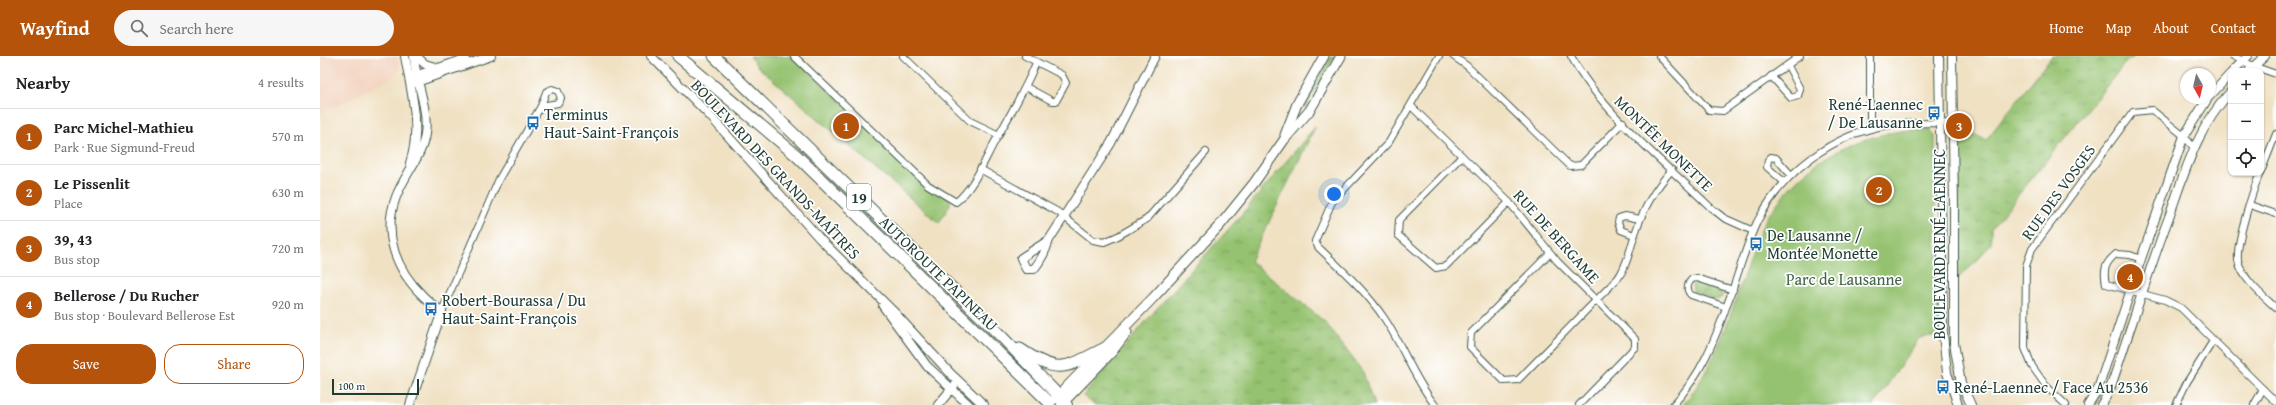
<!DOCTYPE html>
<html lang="en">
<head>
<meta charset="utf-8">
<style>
	:root { --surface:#fff; --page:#f6f6f6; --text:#202124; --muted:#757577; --line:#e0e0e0; --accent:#b45309 }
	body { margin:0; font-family:"Gentium Book Plus",serif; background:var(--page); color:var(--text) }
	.controls { position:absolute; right:12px; top:12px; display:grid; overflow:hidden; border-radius:8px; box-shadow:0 1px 3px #0004 }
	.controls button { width:36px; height:36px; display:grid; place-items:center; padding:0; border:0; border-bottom:1px solid var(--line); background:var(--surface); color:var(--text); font:20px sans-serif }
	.compass { position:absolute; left:1860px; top:12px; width:36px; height:36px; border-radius:50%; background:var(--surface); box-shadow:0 1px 3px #0004; rotate:172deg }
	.scale { position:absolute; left:12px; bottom:10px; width:87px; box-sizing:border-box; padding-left:4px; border:2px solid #1f3d34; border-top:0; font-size:11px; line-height:14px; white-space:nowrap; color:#1f3d34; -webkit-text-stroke:3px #fff; paint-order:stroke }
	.you { position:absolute; left:1014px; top:138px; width:14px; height:14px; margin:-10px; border:3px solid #fff; border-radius:50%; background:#1a73e8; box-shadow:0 0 0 6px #1a73e833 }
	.badge { display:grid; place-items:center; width:26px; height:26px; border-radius:50%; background:var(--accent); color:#fff; font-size:13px; font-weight:700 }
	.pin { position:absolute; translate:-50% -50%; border:2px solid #fff; box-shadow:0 1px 4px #0006 }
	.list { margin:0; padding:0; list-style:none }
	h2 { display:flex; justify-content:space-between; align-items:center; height:52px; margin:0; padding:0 16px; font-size:17px }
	h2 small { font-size:13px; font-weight:400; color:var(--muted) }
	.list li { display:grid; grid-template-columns:26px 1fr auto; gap:12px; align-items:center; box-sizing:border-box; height:56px; padding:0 16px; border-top:1px solid var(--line) }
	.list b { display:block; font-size:15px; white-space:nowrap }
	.list p { margin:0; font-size:13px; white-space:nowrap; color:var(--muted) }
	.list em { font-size:13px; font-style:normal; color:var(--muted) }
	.actions { display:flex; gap:8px; padding:12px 16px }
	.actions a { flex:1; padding:9px 0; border:1px solid var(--accent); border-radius:16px; text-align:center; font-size:14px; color:var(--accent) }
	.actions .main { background:var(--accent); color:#fff }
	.icon { flex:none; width:22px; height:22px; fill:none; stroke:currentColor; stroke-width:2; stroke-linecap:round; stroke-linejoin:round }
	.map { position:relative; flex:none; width:1956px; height:349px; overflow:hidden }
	header { display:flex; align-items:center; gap:24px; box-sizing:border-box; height:56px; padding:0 20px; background:var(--accent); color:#fff }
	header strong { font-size:19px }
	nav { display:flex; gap:22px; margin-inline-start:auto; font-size:14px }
	.search { width:280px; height:36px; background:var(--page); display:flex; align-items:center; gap:10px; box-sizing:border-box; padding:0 14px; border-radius:22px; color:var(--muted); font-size:15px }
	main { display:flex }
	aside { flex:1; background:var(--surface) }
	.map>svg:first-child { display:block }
	.built { fill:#f3d4bf }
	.grass { fill:url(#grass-tufts); stroke:#5a8052 }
	.green { fill:#95c270; stroke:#5a8052 }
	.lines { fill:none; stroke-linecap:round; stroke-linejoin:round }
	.minor-casing { stroke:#3e5649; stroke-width:8 }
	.tertiary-casing { stroke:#3e5649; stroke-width:10 }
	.secondary-casing { stroke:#3e5649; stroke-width:11 }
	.trunk-casing { stroke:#3e5649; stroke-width:12 }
	.motorway-casing { stroke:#3e5649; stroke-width:13 }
	.minor { stroke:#fff; stroke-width:6 }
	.tertiary { stroke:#fff; stroke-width:8 }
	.secondary { stroke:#fff; stroke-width:9 }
	.trunk { stroke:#fff; stroke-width:10 }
	.motorway { stroke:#fff; stroke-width:11 }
	.labels { text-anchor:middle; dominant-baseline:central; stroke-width:3.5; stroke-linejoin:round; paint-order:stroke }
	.shield { fill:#fff; stroke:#627771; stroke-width:1 }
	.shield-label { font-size:15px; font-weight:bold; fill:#1f3d34 }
	.poi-label { font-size:16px; fill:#1f3d34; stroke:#fff; text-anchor:start }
	.street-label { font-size:16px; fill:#1f3d34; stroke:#fff }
	.park-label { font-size:16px; fill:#426546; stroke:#fff }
</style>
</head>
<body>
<header>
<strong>Wayfind</strong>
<div class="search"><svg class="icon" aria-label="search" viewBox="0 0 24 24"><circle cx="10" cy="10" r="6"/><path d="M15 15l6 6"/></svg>Search here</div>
<nav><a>Home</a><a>Map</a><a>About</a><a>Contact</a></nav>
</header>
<main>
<aside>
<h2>Nearby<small>4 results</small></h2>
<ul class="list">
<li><span class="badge">1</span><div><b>Parc Michel-Mathieu</b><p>Park · Rue Sigmund-Freud</p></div><em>570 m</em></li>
<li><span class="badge">2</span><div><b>Le Pissenlit</b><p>Place</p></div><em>630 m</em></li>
<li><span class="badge">3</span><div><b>39, 43</b><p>Bus stop</p></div><em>720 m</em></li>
<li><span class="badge">4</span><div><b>Bellerose / Du Rucher</b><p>Bus stop · Boulevard Bellerose Est</p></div><em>920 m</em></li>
</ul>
<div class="actions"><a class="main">Save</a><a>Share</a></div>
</aside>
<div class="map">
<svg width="1956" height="349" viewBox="0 0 1956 349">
	<defs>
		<pattern id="grass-tufts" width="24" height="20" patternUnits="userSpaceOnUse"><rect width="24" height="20" fill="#95c270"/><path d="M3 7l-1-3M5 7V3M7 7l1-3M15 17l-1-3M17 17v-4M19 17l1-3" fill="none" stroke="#799f5d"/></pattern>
	</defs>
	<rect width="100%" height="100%" fill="#fff"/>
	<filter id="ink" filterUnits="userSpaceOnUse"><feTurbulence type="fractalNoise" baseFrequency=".025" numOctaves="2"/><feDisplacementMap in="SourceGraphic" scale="8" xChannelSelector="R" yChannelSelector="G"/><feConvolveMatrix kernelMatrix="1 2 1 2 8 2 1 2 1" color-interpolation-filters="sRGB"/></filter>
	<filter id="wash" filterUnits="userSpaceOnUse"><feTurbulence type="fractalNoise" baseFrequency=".012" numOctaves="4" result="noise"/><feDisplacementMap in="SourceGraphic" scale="16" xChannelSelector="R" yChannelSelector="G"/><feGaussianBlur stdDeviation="0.9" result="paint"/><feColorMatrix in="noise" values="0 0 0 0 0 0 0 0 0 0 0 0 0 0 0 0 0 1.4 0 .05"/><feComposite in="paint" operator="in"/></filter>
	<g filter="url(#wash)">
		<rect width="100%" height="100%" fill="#f0e1c3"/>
		<path class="built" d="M0,0H77L80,13L71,22L0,58Z"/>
		<g class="grass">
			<path d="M1011,0H1015L986,51L983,52Z"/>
			<path d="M1732,0H1815L1806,6L1671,173V187L1655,207L1638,222L1639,71L1666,84Z"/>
			<path d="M995,71L930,205L1005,266L1043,316L1054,349H775L763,340L839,250L917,164Z"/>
			<path d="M1378,226L1401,234L1402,241L1396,244L1374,236L1372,229Z"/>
		</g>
		<g class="green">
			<path d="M430,0H470L481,8L608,129L630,143V149L619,167L437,10Z"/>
			<path d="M1591,74H1609L1615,80L1616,182L1623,278L1599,282L1554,349H1363C1408,295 1416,227 1445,165C1449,158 1455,151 1459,145C1492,101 1538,79 1591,74Z"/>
		</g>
	</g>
	<g filter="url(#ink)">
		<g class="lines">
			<g class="minor-casing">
				<g id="minor">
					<path d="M474,0L608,129L636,146C653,132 663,108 673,89C688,62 704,36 716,7"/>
					<path d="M583,0L650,65L679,79"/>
					<path d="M705,0L742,19L746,27L736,45H732L706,31"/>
					<path d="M1133,0L1147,10L1250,110L1261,109L1303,66"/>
					<path d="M1251,0C1281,56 1345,107 1390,151L1404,162L1433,175"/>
					<path d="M1339,0L1389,54L1403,55L1480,0"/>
					<path d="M1550,0V73"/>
					<path d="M1913,0L1933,10L1956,18"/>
					<path d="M1451,20L1471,42L1478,40L1480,33L1468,10"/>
					<path d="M1091,50L1189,146L1237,205L1315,283V291L1259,349"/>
					<path d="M1142,100L1079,164L1078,179L1116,212L1126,210L1189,146"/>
					<path d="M660,113L738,156L773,184L784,186L798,180L827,163L886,96"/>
					<path d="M1941,116L1956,78"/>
					<path d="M1940,117C1933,134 1916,186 1918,204C1921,222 1943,240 1956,252"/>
					<path d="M1464,126L1447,111L1448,104L1451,101L1456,102L1471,119"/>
					<path d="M1930,149L1956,158"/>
					<path d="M1314,179L1301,174L1298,166L1299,162L1305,160L1320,163"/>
					<path d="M1230,197L1151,277L1150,291L1184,325L1198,324L1298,222C1307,210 1310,193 1315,178C1323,153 1334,133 1352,114"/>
					<path d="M1821,203L1810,199L1796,198C1785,207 1783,214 1786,228L1845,244L1861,252L1956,346"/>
					<path d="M1406,251L1371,239C1366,234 1367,228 1372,223L1377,222L1413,234"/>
					<path d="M122,255L179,123L221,50L226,36L232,33L238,35L241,42L238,47L221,50"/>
					<path d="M1115,349C1094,323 1083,290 1064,262C1046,235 1021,213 998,191L995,185L1012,146L1069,86L1119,0"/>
					<path d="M1353,349C1381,319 1395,284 1408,246C1418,220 1425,191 1437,166C1463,116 1512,78 1569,69C1590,66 1611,68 1632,67"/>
					<path d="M1746,349L1726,330L1712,310L1705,292L1706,210L1712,193L1813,56L1832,54L1864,80L1874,92"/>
					<path d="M1856,349L1867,326L1893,285"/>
					<path d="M1934,349L1943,333"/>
				</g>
			</g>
			<g class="tertiary-casing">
				<g id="tertiary">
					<path d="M85,0C91,35 102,72 90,107"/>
					<path d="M96,0L105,8L118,12"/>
					<path d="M331,0L391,61L500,183L573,255L631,318L664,349"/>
					<path d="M1619,0L1623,278L1627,317L1638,349"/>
					<path d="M1632,0L1634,152V287L1641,327L1651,349"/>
					<path d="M1913,15L1928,0"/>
					<path d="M1929,15L1945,0"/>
					<path d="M92,21L145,3"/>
					<path d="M94,27L171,0"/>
					<path d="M1890,40L1911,17"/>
					<path d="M729,184L701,202L706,213H714C721,204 726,195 729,184L791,87L835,0"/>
					<path d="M563,250L607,310L649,349"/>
					<path d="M90,349L122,255C115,251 109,246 103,240C76,214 62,178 76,141C84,119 102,101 105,78C109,51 95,26 94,0"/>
					<path d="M618,349L634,330"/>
					<path d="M1768,349L1778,333L1821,203L1864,80L1888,42"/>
					<path d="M1781,349L1789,336C1809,278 1827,219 1849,161C1866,113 1876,74 1911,35"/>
				</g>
			</g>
			<g class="secondary-casing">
				<g id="secondary">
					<path d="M965,79L977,48L1004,0"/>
					<path d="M735,343L833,242L901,168L934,127L964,84L990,54L1021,0"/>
					<path d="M741,349L791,297L807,276"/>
				</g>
			</g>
			<g class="trunk-casing">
				<path id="trunk" d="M739,340L747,349"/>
			</g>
			<g class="motorway-casing">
				<g id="motorway">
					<path d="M358,0L476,99L730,347"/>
					<path d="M394,0L683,282L739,340"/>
					<path d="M700,293C740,320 745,312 785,292"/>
				</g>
			</g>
			<use href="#minor" class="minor"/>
			<use href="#tertiary" class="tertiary"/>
			<use href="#secondary" class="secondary"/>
			<use href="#trunk" class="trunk"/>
			<use href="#motorway" class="motorway"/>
		</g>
	</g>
	<defs>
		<g id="bus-bare" transform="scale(1.08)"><path d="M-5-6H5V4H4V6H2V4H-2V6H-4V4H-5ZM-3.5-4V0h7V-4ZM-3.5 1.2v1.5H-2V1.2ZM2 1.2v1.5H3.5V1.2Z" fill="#1f6fb2" stroke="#fff" stroke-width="2.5" paint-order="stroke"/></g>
	</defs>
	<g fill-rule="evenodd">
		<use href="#bus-bare" x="1614" y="57"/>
		<use href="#bus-bare" x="213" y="67"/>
		<use href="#bus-bare" x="1436" y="188"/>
		<use href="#bus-bare" x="111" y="253"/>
		<use href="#bus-bare" x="1623" y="331"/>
	</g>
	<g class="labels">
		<rect class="shield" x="527" y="128" width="24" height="26" rx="3"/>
		<g class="shield-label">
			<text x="539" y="141">19</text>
		</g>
		<g class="poi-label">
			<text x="1603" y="48" text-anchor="end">René-Laennec<tspan x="1603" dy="18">/ De Lausanne</tspan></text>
			<text x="224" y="58">Terminus<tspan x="224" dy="18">Haut-Saint-François</tspan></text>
			<text x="1447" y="179">De Lausanne /<tspan x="1447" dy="18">Montée Monette</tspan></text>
			<text x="122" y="244">Robert-Bourassa / Du<tspan x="122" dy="18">Haut-Saint-François</tspan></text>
			<text x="1634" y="331">René-Laennec / Face Au 2536</text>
		</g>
		<g class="street-label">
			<text transform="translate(1344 87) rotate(44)">MONTÉE MONETTE</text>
			<text transform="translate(456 113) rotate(47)">BOULEVARD DES GRANDS-MAÎTRES</text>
			<text transform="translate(1738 136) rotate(-54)">RUE DES VOSGES</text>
			<text transform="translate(1237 180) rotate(48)">RUE DE BERGAME</text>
			<text transform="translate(1619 188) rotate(-90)">BOULEVARD RENÉ-LAENNEC</text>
			<text transform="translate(619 217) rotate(44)">AUTOROUTE PAPINEAU</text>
		</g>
		<g class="park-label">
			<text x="1524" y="223">Parc de Lausanne</text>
		</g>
	</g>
</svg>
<div class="controls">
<button>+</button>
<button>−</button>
<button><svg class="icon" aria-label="locate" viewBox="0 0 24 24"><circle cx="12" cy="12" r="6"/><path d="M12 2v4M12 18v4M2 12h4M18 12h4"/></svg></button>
</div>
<svg class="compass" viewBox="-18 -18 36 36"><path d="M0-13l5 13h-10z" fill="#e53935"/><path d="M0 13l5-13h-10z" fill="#757577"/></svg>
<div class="scale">100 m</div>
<div class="you"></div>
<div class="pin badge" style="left:526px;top:70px">1</div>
<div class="pin badge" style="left:1559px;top:134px">2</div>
<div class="pin badge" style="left:1639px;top:70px">3</div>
<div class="pin badge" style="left:1810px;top:221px">4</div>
</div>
</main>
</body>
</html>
